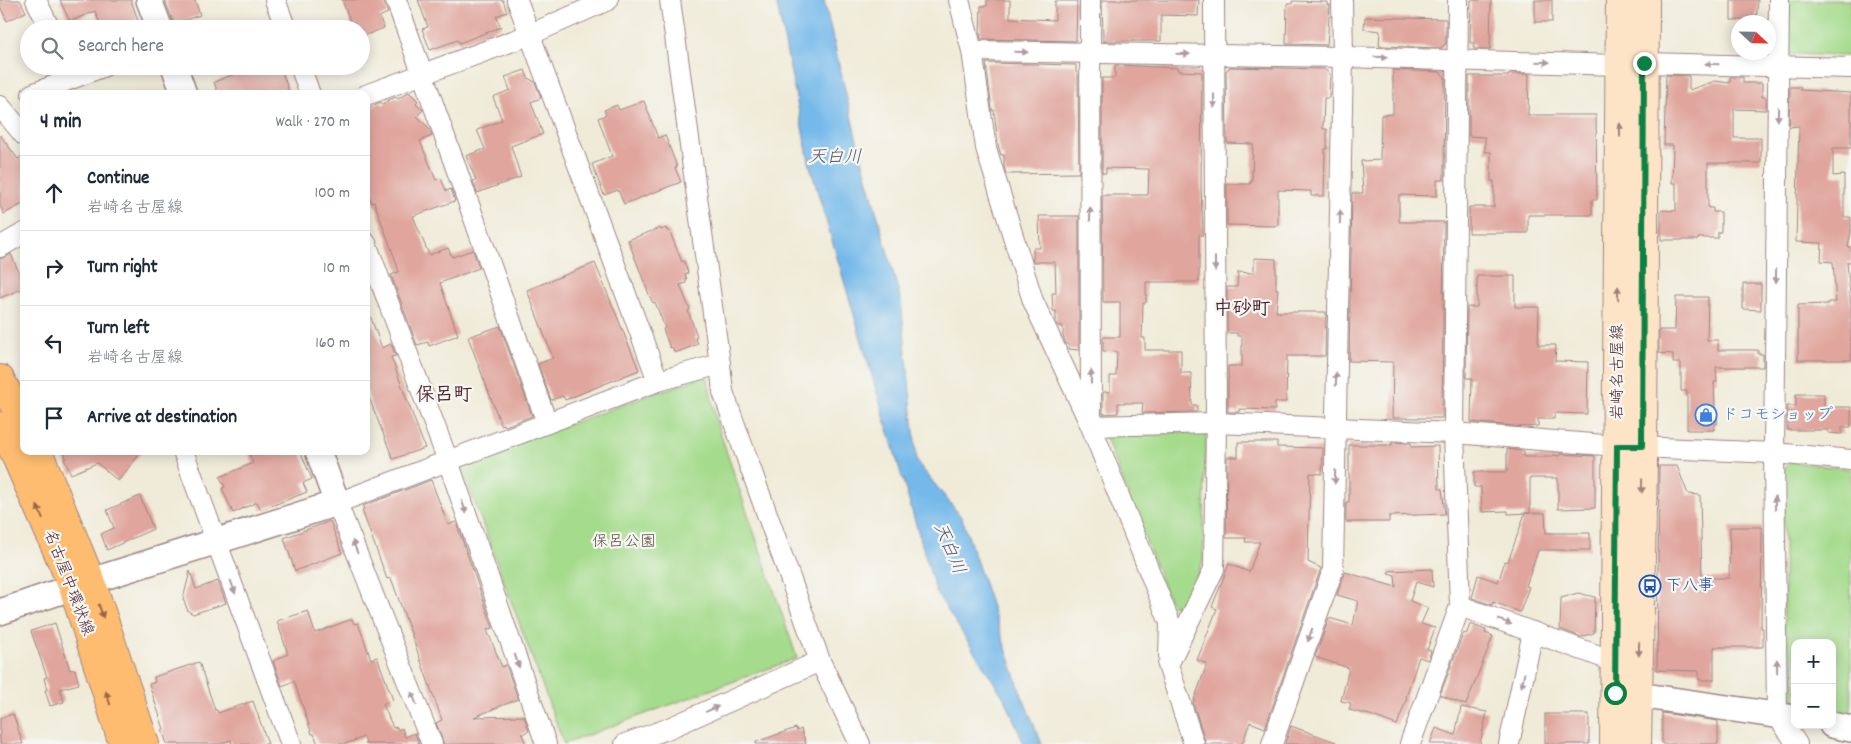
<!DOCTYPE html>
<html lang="en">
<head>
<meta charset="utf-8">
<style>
	:root { --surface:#fff; --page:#f2f2f3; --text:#1f2937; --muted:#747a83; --line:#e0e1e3 }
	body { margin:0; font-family:Dekko,"Klee One",sans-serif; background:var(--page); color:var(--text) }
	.controls { position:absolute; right:15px; bottom:15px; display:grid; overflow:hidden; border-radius:10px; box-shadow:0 2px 12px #0003 }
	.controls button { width:45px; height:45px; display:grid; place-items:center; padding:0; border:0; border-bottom:1px solid var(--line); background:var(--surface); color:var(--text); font:25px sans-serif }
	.compass { position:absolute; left:1731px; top:15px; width:45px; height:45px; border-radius:50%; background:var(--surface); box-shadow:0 2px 12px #0003; rotate:112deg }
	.stop { position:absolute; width:15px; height:15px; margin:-11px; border:4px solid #0b8043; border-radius:50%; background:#fff }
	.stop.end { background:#0b8043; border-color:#fff; box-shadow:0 1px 5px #0008 }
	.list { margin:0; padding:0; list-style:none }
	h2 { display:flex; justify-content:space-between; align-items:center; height:65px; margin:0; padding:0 20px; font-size:21px }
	h2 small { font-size:16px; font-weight:400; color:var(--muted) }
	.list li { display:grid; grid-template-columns:32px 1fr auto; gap:15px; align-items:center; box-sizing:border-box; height:75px; padding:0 20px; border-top:1px solid var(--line) }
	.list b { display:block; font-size:19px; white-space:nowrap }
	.list p { margin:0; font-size:16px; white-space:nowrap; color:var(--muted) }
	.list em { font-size:16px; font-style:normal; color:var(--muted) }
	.icon { flex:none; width:28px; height:28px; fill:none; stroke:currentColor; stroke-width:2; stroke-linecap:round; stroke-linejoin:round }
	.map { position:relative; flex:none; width:1851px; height:744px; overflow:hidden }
	.search { position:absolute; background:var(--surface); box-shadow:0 2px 12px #0003; left:20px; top:20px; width:350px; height:55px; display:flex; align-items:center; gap:12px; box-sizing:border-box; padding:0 18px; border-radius:28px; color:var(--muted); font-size:19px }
	.panel { position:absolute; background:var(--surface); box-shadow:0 2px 12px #0003; left:20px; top:90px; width:350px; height:365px; border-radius:10px }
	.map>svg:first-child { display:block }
	.green { fill:#a5db8c; stroke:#787d5c }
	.water { fill:#74b9ea; stroke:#5f6c8a }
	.building { fill:#e0a69d }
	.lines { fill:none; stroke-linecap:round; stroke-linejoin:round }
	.minor-casing { stroke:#9d8582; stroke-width:22 }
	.tertiary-casing { stroke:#9d8582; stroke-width:28 }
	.secondary-casing { stroke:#9d8582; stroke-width:30 }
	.primary-casing { stroke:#9d8582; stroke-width:30 }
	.minor { stroke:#fff; stroke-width:20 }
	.tertiary { stroke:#fff; stroke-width:25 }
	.secondary { stroke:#fee4c6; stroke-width:28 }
	.primary { stroke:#fdbc70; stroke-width:28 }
	.oneway { fill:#ae9aa0 }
	.oneway2 { fill:#a48278 }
	.oneway3 { fill:#9b664a }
	.route { stroke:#0b8043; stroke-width:6 }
	.labels { text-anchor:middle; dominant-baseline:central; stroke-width:4.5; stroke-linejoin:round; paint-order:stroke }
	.street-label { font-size:16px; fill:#4a1f2b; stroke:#f6f6f2 }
	.shop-label { font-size:16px; fill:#366cbe; stroke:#f6f6f2; text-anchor:start }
	.park-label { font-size:16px; fill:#614e43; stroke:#f6f6f2 }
	.transit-label { font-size:16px; fill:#164399; stroke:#f6f6f2; text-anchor:start }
	.water-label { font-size:18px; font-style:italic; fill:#59556e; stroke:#f6f6f2 }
	.quarter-label { font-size:19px; font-weight:bold; fill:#4a1f2b; stroke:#f6f6f2 }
</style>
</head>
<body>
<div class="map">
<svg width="1851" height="744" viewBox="0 0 1851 744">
	<rect width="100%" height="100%" fill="#f6f6f2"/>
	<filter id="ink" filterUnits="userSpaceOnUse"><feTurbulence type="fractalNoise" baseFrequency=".02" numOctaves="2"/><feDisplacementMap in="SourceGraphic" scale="10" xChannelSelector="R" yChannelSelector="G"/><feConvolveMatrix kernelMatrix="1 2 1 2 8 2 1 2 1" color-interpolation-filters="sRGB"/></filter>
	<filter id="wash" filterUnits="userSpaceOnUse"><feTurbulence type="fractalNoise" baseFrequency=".0096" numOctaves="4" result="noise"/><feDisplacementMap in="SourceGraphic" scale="20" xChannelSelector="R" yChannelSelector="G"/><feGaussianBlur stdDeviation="1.12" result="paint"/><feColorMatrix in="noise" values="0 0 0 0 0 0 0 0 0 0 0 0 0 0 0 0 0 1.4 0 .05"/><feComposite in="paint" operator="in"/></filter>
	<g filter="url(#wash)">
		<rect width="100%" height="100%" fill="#f0ebd8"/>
		<g class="green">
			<path d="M1789,0H1851V56L1788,54Z"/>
			<path d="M707,375L717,424L797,658L564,744L460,463Z"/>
			<path d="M1206,432L1203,561L1185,606L1171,605L1104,433Z"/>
			<path d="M1791,462L1851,469V720L1832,717V643H1795V710L1784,702V469Z"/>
		</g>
		<path class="water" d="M776,0H824L857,141L901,301L917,462L962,518L1022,696L1042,744H1024L1006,701L936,592L810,166Z"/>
		<g id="blocks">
			<g class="building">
				<path d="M0,0H20L26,12L7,21L0,6Z"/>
				<path d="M60,0H131L141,29H102L95,11L71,21L70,19L69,20Z"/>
				<path d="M165,0H195L200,15L174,24Z"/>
				<path d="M342,0H383L388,13L379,17L384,28L361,37V29H353Z"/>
				<path d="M418,0H503L507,12L496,16L501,27L459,43L458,40L430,50L422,29L428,27Z"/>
				<path d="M987,0H1010V18L1055,20V1H1077L1076,41L981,39L980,33L981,6H987Z"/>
				<path d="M1102,0H1199L1198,16L1161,15V41H1103Z"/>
				<path d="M1471,0H1491L1490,49H1474V43H1470Z"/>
				<rect x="1535" y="0" width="17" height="22"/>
				<path d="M1731,0H1758L1756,20H1731Z"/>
				<path d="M1292,1L1327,2V5H1330L1327,45L1286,44L1287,4H1292Z"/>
				<path d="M1365,17L1446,19V43L1441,48L1379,46L1380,31L1364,29Z"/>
				<path d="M986,63L1076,65V72L1078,73L1079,173L1006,174L1004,166V155H1001L998,145L994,110H992Z"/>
				<path d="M1115,65L1178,68V71L1202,72L1201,186L1203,235H1199V282H1146V303H1143L1142,338H1145V350H1181V373H1191L1192,405H1197V412L1142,413L1143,403H1118V413L1103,414V392H1110V376H1116L1117,352L1103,351V337H1120V302H1103L1102,195H1148L1149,169L1106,168V173H1102V78H1115Z"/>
				<path d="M255,66H280L290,94H218L214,82Z"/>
				<path d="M1230,67L1324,69L1330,74L1329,98H1324L1323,129H1327V149H1325L1324,196H1311V191L1278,190V226L1227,225V184H1250V182H1252L1253,144L1227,143L1226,71Z"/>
				<path d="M525,70L528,78L535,82L541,98L531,102L543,134L511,146L521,177L477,193L473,181L476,180L466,156L485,149L477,130L502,120L493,97L510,90L505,77Z"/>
				<path d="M1393,70L1440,72L1445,77L1444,180H1437V196L1399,195V222H1444L1442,418H1392L1393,362L1349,361L1352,193H1363L1361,161L1380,160L1381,115L1393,114Z"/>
				<path d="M1509,74H1529L1528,115H1596L1597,200H1592V215H1528V233H1469V207H1494V181H1491V152H1485V137L1469,136V76H1509Z"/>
				<path d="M1666,75L1689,76V90L1715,81L1730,83V77H1743V83H1762V97H1766V110L1734,109V138H1761V163H1708V208H1713V212H1721V232H1718V238H1698V240H1661V210L1676,211V183H1672L1673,145H1664Z"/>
				<path d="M1790,87H1801L1800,90L1851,93V148H1833V176L1844,175V217H1851V231L1848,247H1851V262H1847L1851,307V360H1798V305L1828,304V302H1836L1833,262L1821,261L1822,243L1796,242L1799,126L1789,127Z"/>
				<path d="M409,92L418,101L416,103L423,110L417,116L428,127L432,136L420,141L436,180L441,178L446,191L451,189L455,201L413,216L429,255L448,248L452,257L473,250L479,268L440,283L458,335L429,346L428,342L417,345L391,275L399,272L394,256L374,202L372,203L366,188V112L374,105L381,102L383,105L388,100L396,97L398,99Z"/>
				<path d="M644,101L658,138L665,135L677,167L675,168L681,182L624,204L618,190L604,195L592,164L612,156L598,118L606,115L604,110L617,105L619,110Z"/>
				<path d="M0,135L18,159L24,154V203L4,214L0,206Z"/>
				<path d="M1039,216H1079V350L1069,349V344H1066L1063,336V326H1058L1056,322V311H1053L1052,293H1056L1055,262H1033V248H1040Z"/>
				<path d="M660,228L661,230L666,228L667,231L669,230L682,262L684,261L688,273L685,274L687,280L686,281V283L680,285L690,310L688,311L697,336L695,337L698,344L675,353L672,347L670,348L663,329L665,328L655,302L653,303L650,297L628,240Z"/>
				<path d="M11,254L24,284V288L0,298V259Z"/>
				<path d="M1254,258L1276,259V289H1278L1276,312H1326L1325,356H1287L1286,402H1275V410L1239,409V412H1228V366H1242V336H1237V333H1227V287H1237L1238,272L1254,273Z"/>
				<path d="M595,263L639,370L565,400L563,396L551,400L538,364L553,358L527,290Z"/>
				<path d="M1477,276H1515V307H1539L1538,345H1556L1555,361L1588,362L1587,414L1555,413L1554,419H1538V426L1524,427L1471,422L1472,378H1466L1467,307H1477Z"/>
				<path d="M1743,284H1761V310L1743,309Z"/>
				<path d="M1676,297H1708L1707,340H1718V350H1758V354H1763V367H1716L1717,382H1714L1715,408H1717V424H1714V430H1687V391H1681V363H1673V354L1659,353V330H1675Z"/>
				<path d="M366,310H368L382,348L391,344L396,356L391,357L425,448L393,459L366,390Z"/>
				<path d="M500,326L532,416L505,426L504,424L501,425L468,337Z"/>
				<path d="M1796,394H1824V407H1851V427H1842V434L1828,433V430H1787V406H1796Z"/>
				<path d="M1238,442H1277V447L1323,448L1322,474L1310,473L1308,562L1321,568L1265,728L1250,722L1242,744H1206L1193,703L1207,664L1197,660L1217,609L1212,607L1229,564L1249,572L1260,542H1245L1246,538H1226L1227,457H1238Z"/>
				<path d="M1392,442L1411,443V447L1438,446L1439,489H1442L1445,514L1389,516V522H1346V502H1349V445H1392Z"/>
				<path d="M1507,449L1524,451V457H1552V455L1560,456V454L1595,456V508L1558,509V478H1530V513L1508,514V511L1482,512L1481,487H1474V472H1507Z"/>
				<path d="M64,451H142L118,481L97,463L71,474L64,459L66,458Z"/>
				<path d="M248,451H300L312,479L303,483L307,492L261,510L257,502L233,513L222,488L225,487L220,477L253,463Z"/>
				<path d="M1659,466H1677L1688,494L1700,495L1702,578H1729L1730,527H1762L1761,628H1763V647H1714V680H1699V671L1657,670Z"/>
				<path d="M431,480L448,525L456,522L493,628L487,630L502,667L506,665L518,699L474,717L524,716L529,731L522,734L526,744H444L436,723L442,720L391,578L387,579L362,510L364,509L363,506Z"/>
				<path d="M140,496L153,529L107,550L101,534L114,528L107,510Z"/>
				<path d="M1525,513H1545L1546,533H1590V550H1538L1526,586L1529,587L1520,612L1493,602L1492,605L1472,598L1478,575L1498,582L1505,561L1508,562Z"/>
				<path d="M330,521L342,553L295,571L284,538Z"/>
				<path d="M1432,569L1433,587L1416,582L1410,601L1428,608L1421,624L1435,628L1427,650L1431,651L1428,660L1419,657L1406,697L1407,698L1397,725L1370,715L1349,710L1351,703L1341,701L1349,668L1315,657L1329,618L1353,625L1358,601L1337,595L1345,572L1396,587L1395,575L1388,573L1389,571Z"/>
				<path d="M190,571L196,589L218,581L226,603L193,614L188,611L183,599Z"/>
				<path d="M1578,593L1595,597L1594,633L1581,637L1560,629L1561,598Z"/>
				<path d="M308,611L315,633L352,619L354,624L358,623L371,659L377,657L393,700L383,704L393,728L397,727L398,730L402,728L405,737L415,733L419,744H365L366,743L364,737L345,744H318L314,734H312L294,681L282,686L273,661L288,654L277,621Z"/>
				<path d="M55,623L70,670L75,669L79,684L60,689L64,702L50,706L45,690H47L44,678L47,677L31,631Z"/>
				<path d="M1470,624L1486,630L1485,633L1493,636L1466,705L1440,695L1463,634L1467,633Z"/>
				<path d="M199,662L215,710H217L218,713L253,701L268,744H232L231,740L220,744H167L162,730L164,729L149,684L155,682L154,677Z"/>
				<path d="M1461,707L1487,712L1480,744H1430L1436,728L1455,735Z"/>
				<path d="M1662,713L1718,721V744H1662Z"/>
				<path d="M13,714L23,744H0V718Z"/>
				<rect x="1545" y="714" width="44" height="30"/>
				<path d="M1291,726L1336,742V744H1285Z"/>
				<path d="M796,728L797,731L801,729L806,744H756V742Z"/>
			</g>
		</g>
	</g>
	<g filter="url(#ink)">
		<use href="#blocks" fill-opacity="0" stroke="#9d8582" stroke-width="1"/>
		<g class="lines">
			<g class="minor-casing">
				<g id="minor">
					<path d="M36,0L50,29"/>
					<path d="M275,0L286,29"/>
					<path d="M396,0L547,423"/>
					<path d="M670,0L720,364L723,392L820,661L860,744"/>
					<path d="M959,0L972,51L986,148L1033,301L1091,426L1170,623L1169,656"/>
					<path d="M1090,0L1091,426L1216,423L1454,433L1617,446L1774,453L1851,460"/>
					<path d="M1779,0L1774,453L1777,715L1797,744"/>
					<path d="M972,51L1343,57L1620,65"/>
					<path d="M1644,63L1851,68"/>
					<path d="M300,66L310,94"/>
					<path d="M32,94L105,66"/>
					<path d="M366,95L529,35L608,0"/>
					<path d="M0,106L24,135"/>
					<path d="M366,243L448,461L546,744"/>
					<path d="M0,247L24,233"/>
					<path d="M658,381L720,364"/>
					<path d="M183,451L291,744"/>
					<path d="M1460,606L1616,662"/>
					<path d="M432,744L337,503L658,381L517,0"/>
					<path d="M625,744L667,729L820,661"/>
					<path d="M1194,744L1168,665L1214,569L1216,423L1214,0"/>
					<path d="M1272,744L1333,570L1343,57L1342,0"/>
					<path d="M1410,744L1460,606L1454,433L1458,0"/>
					<path d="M1509,744L1533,632"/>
				</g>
			</g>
			<g class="tertiary-casing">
				<g id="tertiary">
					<path d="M149,0L160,29"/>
					<path d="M174,66L184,94"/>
					<path d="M0,612L91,581L337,503L318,451"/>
					<path d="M1638,695L1795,718"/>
					<path d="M1832,725L1851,729"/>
				</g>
			</g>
			<g class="secondary-casing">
				<g id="secondary">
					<path d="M1614,744L1620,0"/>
					<path d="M1637,744L1643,465L1645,0"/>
				</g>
			</g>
			<g class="primary-casing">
				<g id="primary">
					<path d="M0,379L24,423"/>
					<path d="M0,426L13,450L73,587L123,744"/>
					<path d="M38,451L91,581L145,744"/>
				</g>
			</g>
			<use href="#minor" class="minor"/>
			<use href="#tertiary" class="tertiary"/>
			<use href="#secondary" class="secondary"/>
			<use href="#primary" class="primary"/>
		</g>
		<defs><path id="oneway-solid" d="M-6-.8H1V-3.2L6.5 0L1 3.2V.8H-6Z" transform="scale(1.25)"/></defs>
		<g class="oneway">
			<use href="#oneway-solid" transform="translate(1021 52) rotate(1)"/>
			<use href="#oneway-solid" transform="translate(1183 54) rotate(1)"/>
			<use href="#oneway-solid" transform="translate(1381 57) rotate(1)"/>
			<use href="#oneway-solid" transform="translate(1543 62) rotate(2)"/>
			<use href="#oneway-solid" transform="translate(1712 64) rotate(-179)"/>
			<use href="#oneway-solid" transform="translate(1214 101) rotate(90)"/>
			<use href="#oneway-solid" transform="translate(1778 114) rotate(91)"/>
			<use href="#oneway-solid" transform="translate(1090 214) rotate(-90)"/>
			<use href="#oneway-solid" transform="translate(1340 217) rotate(-89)"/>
			<use href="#oneway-solid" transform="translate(1215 264) rotate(90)"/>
			<use href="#oneway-solid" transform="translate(1776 276) rotate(91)"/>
			<use href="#oneway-solid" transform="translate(1091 377) rotate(-90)"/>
			<use href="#oneway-solid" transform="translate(1336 379) rotate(-89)"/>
			<use href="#oneway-solid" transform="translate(1335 477) rotate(91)"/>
			<use href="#oneway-solid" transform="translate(1775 503) rotate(-91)"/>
			<use href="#oneway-solid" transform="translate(464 507) rotate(71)"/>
			<use href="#oneway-solid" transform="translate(355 547) rotate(-112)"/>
			<use href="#oneway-solid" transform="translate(233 587) rotate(70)"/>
			<use href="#oneway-solid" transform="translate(1505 622) rotate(20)"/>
			<use href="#oneway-solid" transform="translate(1310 635) rotate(109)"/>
			<use href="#oneway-solid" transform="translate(517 661) rotate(71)"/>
			<use href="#oneway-solid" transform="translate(1777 666) rotate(-91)"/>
			<use href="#oneway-solid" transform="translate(1523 680) rotate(102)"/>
			<use href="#oneway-solid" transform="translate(414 698) rotate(-111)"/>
			<use href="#oneway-solid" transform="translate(712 709) rotate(-24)"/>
		</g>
		<g class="oneway2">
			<use href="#oneway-solid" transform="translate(1620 130) rotate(-90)"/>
			<use href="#oneway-solid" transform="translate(1618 293) rotate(-90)"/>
			<use href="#oneway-solid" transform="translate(1642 486) rotate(91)"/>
			<use href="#oneway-solid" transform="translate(1639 649) rotate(91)"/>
		</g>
		<g class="oneway3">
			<use href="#oneway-solid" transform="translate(40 512) rotate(-114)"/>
			<use href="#oneway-solid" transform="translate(101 611) rotate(71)"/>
			<use href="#oneway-solid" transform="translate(108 698) rotate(-108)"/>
		</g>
	</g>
	<g class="lines" filter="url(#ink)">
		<path class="route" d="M1615,693L1617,446H1642L1644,63"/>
	</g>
	<defs>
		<g id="shop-ring" transform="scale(1.125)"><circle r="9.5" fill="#f6f6f2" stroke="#3f7fe0" stroke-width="1.5"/><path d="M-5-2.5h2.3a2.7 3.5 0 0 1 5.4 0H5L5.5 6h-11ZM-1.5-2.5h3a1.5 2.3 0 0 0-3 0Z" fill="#3f7fe0"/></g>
		<g id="bus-ring" transform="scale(1.125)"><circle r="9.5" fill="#f6f6f2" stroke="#1a4fb4" stroke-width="1.5"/><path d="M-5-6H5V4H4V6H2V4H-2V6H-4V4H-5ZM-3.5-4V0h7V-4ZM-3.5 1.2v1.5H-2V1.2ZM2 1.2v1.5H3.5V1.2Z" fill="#1a4fb4"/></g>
	</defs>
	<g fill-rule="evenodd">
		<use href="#shop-ring" x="1706" y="415"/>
		<use href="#bus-ring" x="1650" y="586"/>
	</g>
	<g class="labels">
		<g class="street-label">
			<text transform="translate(1618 372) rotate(-90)">岩崎名古屋線</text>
			<text transform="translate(68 583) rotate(69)">名古屋中環状線</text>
		</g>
		<g class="shop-label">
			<text x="1722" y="415">ドコモショップ</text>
		</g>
		<g class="park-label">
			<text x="624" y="542">保呂公園</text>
		</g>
		<g class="transit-label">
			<text x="1666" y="586">下八事</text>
		</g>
		<g class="water-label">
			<text x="835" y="158">天白川</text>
			<text transform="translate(948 549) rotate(67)">天白川</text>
		</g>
		<g class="quarter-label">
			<text x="1242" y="310">中砂町</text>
			<text x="444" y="396">保呂町</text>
		</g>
	</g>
</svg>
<div class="controls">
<button>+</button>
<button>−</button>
</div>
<svg class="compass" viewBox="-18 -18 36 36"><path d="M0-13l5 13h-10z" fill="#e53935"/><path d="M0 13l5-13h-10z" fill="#747a83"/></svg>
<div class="stop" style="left:1615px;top:693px"></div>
<div class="stop end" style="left:1644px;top:63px"></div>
<div class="search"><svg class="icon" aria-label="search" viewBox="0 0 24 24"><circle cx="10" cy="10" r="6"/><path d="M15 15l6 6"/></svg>Search here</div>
<section class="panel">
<h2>4 min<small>Walk · 270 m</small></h2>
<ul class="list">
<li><svg class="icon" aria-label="ahead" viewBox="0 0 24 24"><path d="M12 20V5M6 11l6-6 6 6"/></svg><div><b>Continue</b><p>岩崎名古屋線</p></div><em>100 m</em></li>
<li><svg class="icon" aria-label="right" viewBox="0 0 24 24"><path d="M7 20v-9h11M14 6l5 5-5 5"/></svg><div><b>Turn right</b></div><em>10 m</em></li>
<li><svg class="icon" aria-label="left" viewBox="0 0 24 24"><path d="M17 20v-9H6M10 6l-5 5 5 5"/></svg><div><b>Turn left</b><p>岩崎名古屋線</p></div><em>160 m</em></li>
<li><svg class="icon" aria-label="arrive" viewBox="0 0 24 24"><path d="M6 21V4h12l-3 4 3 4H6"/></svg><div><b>Arrive at destination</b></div></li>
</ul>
</section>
</div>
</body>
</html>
